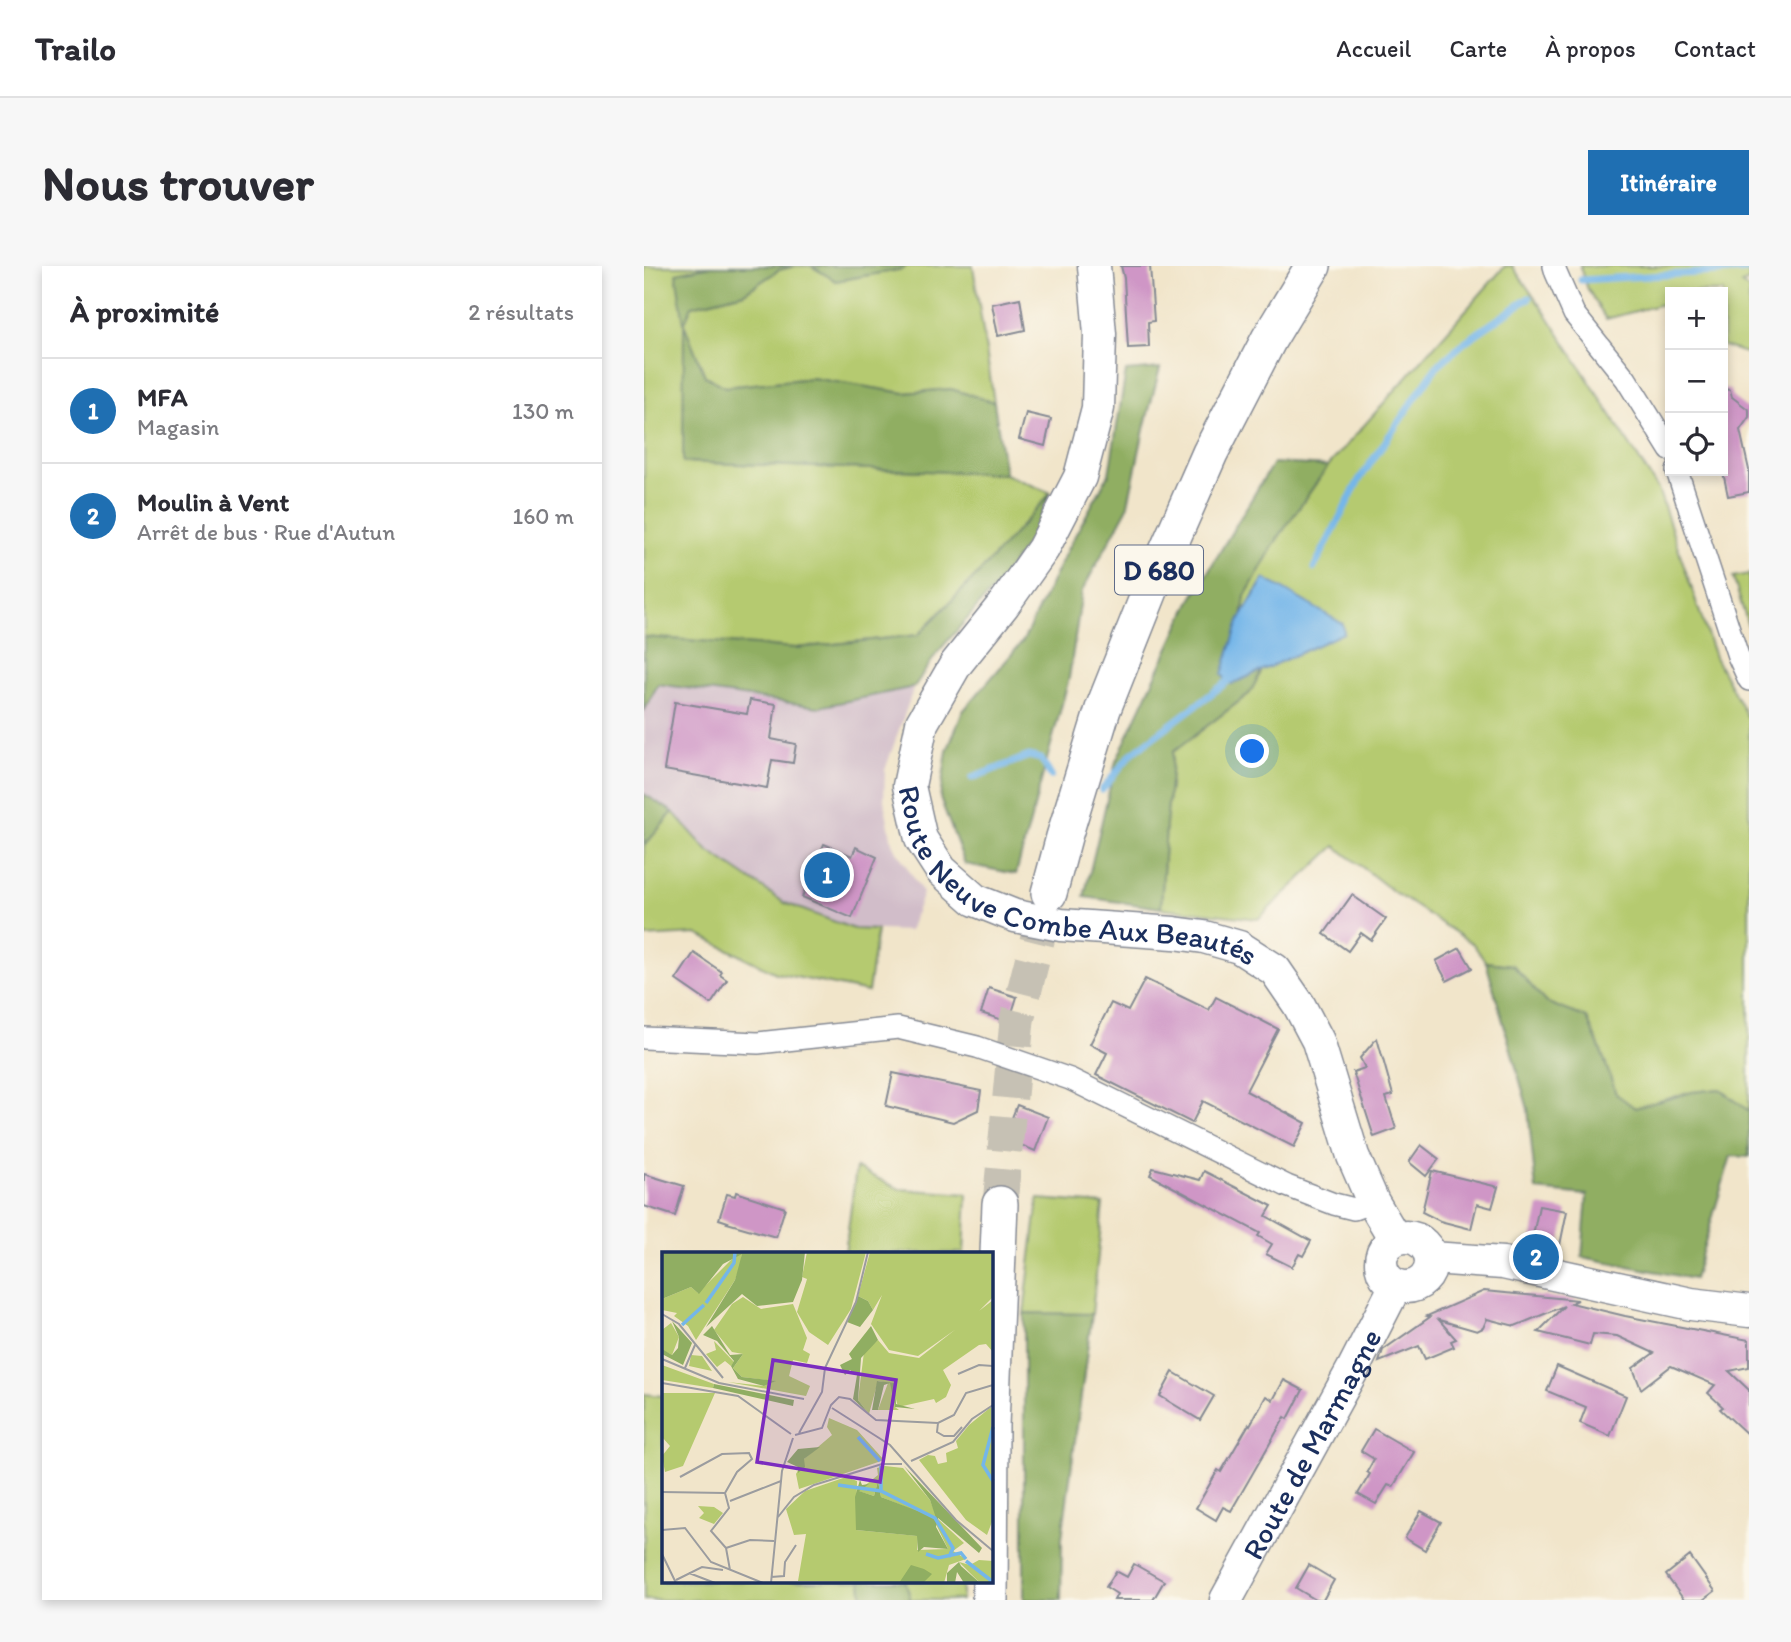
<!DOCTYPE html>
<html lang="fr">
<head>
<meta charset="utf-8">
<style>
	:root { --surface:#fff; --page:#f7f7f7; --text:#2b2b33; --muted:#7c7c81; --line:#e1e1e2; --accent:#1f6fb2 }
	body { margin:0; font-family:Itim,sans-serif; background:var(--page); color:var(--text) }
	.controls { position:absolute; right:21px; top:21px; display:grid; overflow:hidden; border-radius:0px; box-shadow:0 4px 10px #0003 }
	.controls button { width:63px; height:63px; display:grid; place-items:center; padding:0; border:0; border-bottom:2px solid var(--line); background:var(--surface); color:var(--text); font:35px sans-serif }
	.you { position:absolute; left:609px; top:486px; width:24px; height:24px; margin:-18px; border:5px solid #fff; border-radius:50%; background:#1a73e8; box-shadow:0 0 0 10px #1a73e833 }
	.badge { display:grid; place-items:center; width:46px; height:46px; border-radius:50%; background:var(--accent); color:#fff; font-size:23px; font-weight:700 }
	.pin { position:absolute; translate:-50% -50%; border:4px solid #fff; box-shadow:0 2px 7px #0006 }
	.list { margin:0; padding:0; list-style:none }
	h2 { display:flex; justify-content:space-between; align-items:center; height:91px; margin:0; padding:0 28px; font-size:30px }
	h2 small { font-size:23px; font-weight:400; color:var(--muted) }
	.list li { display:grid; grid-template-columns:46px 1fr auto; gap:21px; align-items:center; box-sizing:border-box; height:105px; padding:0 28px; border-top:2px solid var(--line) }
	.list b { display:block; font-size:26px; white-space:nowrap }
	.list p { margin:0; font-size:23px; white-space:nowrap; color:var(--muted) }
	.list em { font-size:23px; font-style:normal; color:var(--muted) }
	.icon { flex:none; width:38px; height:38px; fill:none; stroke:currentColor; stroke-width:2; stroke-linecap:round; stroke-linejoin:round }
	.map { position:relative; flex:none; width:1105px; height:1334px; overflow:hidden; border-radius:0px }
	header { display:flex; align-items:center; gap:42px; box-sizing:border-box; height:98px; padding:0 35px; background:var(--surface); border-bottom:2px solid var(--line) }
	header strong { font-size:33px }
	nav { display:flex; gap:38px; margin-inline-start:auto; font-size:24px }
	.intro { display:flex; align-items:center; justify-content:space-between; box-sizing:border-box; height:168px; padding:0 42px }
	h1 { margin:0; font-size:49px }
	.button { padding:18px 32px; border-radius:0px; background:var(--accent); color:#fff; font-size:24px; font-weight:700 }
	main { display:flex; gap:42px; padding:0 42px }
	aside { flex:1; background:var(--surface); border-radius:0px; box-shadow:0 4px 10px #0003 }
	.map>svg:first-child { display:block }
	.industrial { fill:#d1bdc9 }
	.green { fill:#b5ca6f; stroke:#687c66; stroke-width:2 }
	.forest { fill:#90ae62; stroke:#566e60; stroke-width:2 }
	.water { fill:#74b6e9; stroke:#4872a4; stroke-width:2 }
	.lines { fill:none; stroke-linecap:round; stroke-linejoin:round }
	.stream { stroke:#74b6e9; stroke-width:7 }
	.building { fill:#cf96c6 }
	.primary-tunnel { stroke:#c6c1b4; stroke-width:35; stroke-dasharray:35 18; stroke-linecap:butt }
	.street-casing { stroke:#868a94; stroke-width:24 }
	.secondary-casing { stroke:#868a94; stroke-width:35 }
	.primary-casing { stroke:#868a94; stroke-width:38 }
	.street { stroke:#fff; stroke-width:21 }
	.secondary { stroke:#fff; stroke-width:32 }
	.primary { stroke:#fff; stroke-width:35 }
	.labels { text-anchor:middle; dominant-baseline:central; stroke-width:5; stroke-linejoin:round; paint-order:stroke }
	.shield { fill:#fbf7ec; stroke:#5e6b89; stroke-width:2 }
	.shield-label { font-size:28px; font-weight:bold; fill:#1b2f5e }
	.street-label { font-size:30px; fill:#1b2f5e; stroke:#fbf7ec }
	.inset-river { fill:none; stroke:#74b6e9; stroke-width:3.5 }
	.inset-road { fill:none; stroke:#9b9c9f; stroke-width:2 }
	.view { fill:#7b2cbf; fill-opacity:0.15; stroke:#7b2cbf; stroke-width:3.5 }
	.inset-edge { fill:none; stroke:#1b2f5e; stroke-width:3.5 }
</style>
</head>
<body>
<header>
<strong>Trailo</strong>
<nav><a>Accueil</a><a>Carte</a><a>À propos</a><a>Contact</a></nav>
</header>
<div class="intro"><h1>Nous trouver</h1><a class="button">Itinéraire</a></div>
<main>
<aside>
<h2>À proximité<small>2 résultats</small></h2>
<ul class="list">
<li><span class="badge">1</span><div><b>MFA</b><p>Magasin</p></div><em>130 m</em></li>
<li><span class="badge">2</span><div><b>Moulin à Vent</b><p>Arrêt de bus · Rue d'Autun</p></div><em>160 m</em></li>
</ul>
</aside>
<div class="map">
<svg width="1105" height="1334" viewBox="0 0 1105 1334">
	<rect width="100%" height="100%" fill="#fbf7ec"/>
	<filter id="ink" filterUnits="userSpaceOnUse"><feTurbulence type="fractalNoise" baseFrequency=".0143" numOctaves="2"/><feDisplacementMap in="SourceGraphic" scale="14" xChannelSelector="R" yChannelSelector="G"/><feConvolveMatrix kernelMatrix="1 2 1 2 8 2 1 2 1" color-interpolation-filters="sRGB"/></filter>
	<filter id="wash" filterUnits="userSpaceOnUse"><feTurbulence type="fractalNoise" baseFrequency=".00686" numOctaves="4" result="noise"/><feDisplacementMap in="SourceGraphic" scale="28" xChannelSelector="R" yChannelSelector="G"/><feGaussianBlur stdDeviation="1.57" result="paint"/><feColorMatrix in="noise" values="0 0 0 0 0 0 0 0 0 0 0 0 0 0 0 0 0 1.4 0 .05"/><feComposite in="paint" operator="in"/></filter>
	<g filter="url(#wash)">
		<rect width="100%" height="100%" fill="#f1e5ca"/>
		<path class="industrial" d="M13,418L175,441L270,421L241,504L240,534L248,577L279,627L265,665L211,663L141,637L63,584L29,546L0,528V445Z"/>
		<g class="green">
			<path d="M0,0H68L33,7L48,40L100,27L135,4L151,0H167L192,15L259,3L262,0H329L350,136L307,123L260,127L168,112L81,121L61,110L41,60L39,196L361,208L407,227L334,308L274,369L152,382L0,371Z"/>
			<path d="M861,0H868L905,52L1014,223L1071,391L1105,454V845L1075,823L1048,826L991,842L972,828L959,790L943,752L901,736L869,699L842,696L829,678L750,626L691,580L614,653L517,642L522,559L529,486L606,427L595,373L601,330L632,275L684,200Z"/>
			<path d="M936,0H1105V15L1098,18L1105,24V88L1079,80V26H1026V36L962,53L942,20Z"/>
			<path d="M1105,308V363L1089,311Z"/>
			<path d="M29,546L63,584L141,637L210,663L233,664L224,726L132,707L53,668L0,671V580Z"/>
			<path d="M212,902L255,923L323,928L320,987H201Z"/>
			<path d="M394,933L459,938L448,1048L380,1047Z"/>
			<path d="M0,1128L19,1130V1315H217L219,1334H0Z"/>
			<path d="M261,1315H318V1334H267Z"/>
		</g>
		<g class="forest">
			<path d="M68,0H151L135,4L100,27L48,40L40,58L61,110L81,121L168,112L260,127L307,123L350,136L361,208L39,196L40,58L32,7Z"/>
			<path d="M167,0H262L259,3L192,15Z"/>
			<path d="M516,102L501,159L483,243L438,325L425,412L372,608L321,598L296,532L303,485L319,445L379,375L423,284L465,208L482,105Z"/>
			<path d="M629,197L684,200L632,275L601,330L595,373L617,406L606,427L529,486L522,559L517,642L440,631L472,495L546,336Z"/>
			<path d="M407,227L388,271L351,321L293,387L270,421L175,441L14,418L0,445V371L152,382L274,369L334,308Z"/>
			<path d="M0,528L29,546L0,580Z"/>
			<path d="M842,696L869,699L901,736L943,752L959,790L972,828L991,842L1048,826L1076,823L1105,845V891L1087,890L1050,1013L938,991L943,929L892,924L884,843Z"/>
			<path d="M380,1047L448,1048L418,1272L417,1334H380Z"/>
			<path d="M217,1315H261L267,1334H219Z"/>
		</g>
		<path class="water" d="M620,312L699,358L700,367L588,418L583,416L578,408L595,355Z"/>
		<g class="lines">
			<g class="stream">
				<path d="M937,14L1105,4"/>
				<path d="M670,302L715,214L793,100L822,75L885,32"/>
				<path d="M328,512L385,490L397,493L407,510"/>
				<path d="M458,524L487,488L583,416L588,409"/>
			</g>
		</g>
		<g id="blocks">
			<g class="building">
				<path d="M477,0H506L510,55L504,56L505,81L484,82L480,12Z"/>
				<path d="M376,32L381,64L354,70L348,38Z"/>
				<path d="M1079,123L1086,124L1088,131L1105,144V151L1096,164L1105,204V226L1084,230L1079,206Z"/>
				<path d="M382,147L407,153L401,180L375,173Z"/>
				<path d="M106,434L132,438L127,473L152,478L149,497L128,494L123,522L20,504L31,436L103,448Z"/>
				<path d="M180,578L208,590L212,581L233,591L208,652L158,631Z"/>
				<path d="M708,629L742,653L727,674L717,667L704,685L680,668Z"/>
				<path d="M816,682L828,702L803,715L792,695Z"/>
				<path d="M50,687L78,706L76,709L83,714L67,738L32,714Z"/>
				<path d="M501,713L565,744L572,731L634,763L602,825L662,857L650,881L559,835L548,857L452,809L463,787L446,778L467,737L484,745Z"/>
				<path d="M345,722L373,731L365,756L337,747Z"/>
				<path d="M733,772L749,829L742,831L752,863L730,871L709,806L721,802L716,792Z"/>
				<path d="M249,807L337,825L334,844L309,856L242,840Z"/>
				<path d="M373,839L404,851L391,885L360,872Z"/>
				<path d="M777,879L795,893L782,910L765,896Z"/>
				<path d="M509,902L556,914L560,905L628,940L622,950L667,975L659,990L655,988L648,1001L622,988L628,978L614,970L616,967L506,909Z"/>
				<path d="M788,905L854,921L848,942L833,938L827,963L796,955L778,946Z"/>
				<path d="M0,908L40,920L31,950L0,940Z"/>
				<path d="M92,926L141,942L132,971L83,957L84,956L75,953L83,928L91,930Z"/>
				<path d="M895,940L923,945L916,979L888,974Z"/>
				<path d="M840,1025L934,1034L927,1037L981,1050L1105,1074V1101L1085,1105L1105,1124V1170L1076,1143L1079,1141L1064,1127L1071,1119L1027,1100L997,1123L989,1102L1010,1087L973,1070L949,1068L946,1079L894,1066L920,1040L871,1060L843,1053L839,1062L833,1065L795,1054L812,1073L807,1075L810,1081L781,1093L775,1080L735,1096L739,1084L786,1051L783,1050Z"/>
				<path d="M913,1100L982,1130L966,1170L936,1157L942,1141L903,1125Z"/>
				<path d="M529,1106L570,1130L556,1154L516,1130Z"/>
				<path d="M640,1114L659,1124L644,1153L641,1151L587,1245L579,1241L572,1254L552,1242L574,1204L577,1206L605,1158L606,1159L622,1130L629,1134Z"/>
				<path d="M730,1163L770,1186L749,1221L744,1219L732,1238L714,1228L726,1208L723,1206L730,1193L717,1185Z"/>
				<path d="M777,1245L797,1256L781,1284L761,1272Z"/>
				<path d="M1046,1290L1071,1325L1059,1334H1040L1022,1309Z"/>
				<path d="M490,1298L520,1315L509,1334H470L473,1328L462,1321L472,1305L483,1311Z"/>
				<path d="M665,1299L690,1314L679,1334H672L652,1322Z"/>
			</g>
		</g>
	</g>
	<g filter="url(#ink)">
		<use href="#blocks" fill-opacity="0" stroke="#868a94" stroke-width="2"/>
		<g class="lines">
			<path class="primary-tunnel" d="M356,938L373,754L405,627"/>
			<g class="street-casing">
				<g id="street">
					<path d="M910,0L912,7L930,48L982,113L1026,184"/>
					<path d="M1033,205L1094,390L1105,414"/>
					<path d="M0,772L114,777L254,762L333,781L426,813L643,920L690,938L710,943L729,936"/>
				</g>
			</g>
			<g class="secondary-casing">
				<g id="secondary">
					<path id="s1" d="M450,0L456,68L454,142L436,211L399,283L360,338L312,398L278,457L265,520L277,573L297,604L331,634L371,650L417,659L530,667L560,671L595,681L631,704L655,739L674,775L709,890L729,936L751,973"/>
					<circle cx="762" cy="996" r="25"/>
					<path d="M788,992L859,997L1047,1038L1105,1045"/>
					<path id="s2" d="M582,1334L709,1103L752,1019"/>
				</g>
			</g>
			<g class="primary-casing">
				<g id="primary">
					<path d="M405,627L420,571L459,443L509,317L566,187L625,73L669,0"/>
					<path d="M346,1334L347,1160L356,938"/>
				</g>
			</g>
			<use href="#street" class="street"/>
			<use href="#secondary" class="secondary"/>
			<use href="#primary" class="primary"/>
		</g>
	</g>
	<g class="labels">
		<rect class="shield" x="471" y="279.5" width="88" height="49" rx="5"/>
		<g class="shield-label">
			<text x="515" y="304">D 680</text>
		</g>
		<g class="street-label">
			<text stroke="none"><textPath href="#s1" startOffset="784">Route Neuve Combe Aux Beautés</textPath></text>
			<text stroke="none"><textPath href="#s2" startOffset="178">Route de Marmagne</textPath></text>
		</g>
	</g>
	<g transform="translate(18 986)">
		<rect width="331" height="331" fill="#f1e5ca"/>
		<path d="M145,0H204L189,57L166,93L147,80L135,60L145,27L140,25ZM208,0H331V45L311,65L256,104L227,98L209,72L220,43L211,58L206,49L196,44ZM76,1L80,2L79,11L73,28L34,88L26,74L12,64L15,61L0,58V47L29,35L36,41ZM81,45L99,57L131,52L145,86L141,98L148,102L145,111L131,108L127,124L148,134L144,144L66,130L102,134L113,129L80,125L71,116L81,102L70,100L52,78L70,52ZM331,48V100L324,92L317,93L281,118L289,133L284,145L274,151L272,147L236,155L230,131L233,155L237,158H216L226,131L216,129L207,162L196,148L202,100L216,88L227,101L257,106ZM9,71L17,85L10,103L0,98V78ZM52,89L72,110L69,114L63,109L55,115L44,102L54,98ZM29,103L40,104L50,119L27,114ZM0,113L52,132L51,136L0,128ZM0,141H53L21,214L3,220L0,204L8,194L0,185ZM329,155L331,267L325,283L304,268L257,208L266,203L273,204L276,212L285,210L284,201L296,196L294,189L307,173ZM167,166L195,178L222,208L137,237L134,222L142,207L170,183L165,175ZM223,214L241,216L268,248L275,266L302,291L291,299L304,307L287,313L282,331L136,329L144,282L132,283L124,257L143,239L184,225L195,229L194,278L256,284L255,298L286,297L271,266L219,245L216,229L212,244L196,239L216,223L215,216ZM36,254L52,255L61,261L52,272L37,266L42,261ZM317,308L331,309V331H318L297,310L308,313Z" fill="#b5ca6f"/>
		<path d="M0,0H143L140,28L131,50L95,54L80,42L44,75L73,28L80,2L61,12L37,42L29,35L0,47ZM196,44L206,49L211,58L198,75L185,70ZM10,69L30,91L21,113L0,102V97L10,103L16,96L17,85ZM50,74L68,103L81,102L71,116L80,125L114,129L102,134L76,127L69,114L72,109L55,89L41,83ZM209,74L216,88L199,106L196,148L207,162L191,147L195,123L188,118L183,123L178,113L190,107L187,102ZM215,129L233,131L234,152L253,157L233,155L228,131L222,133L216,158H210ZM52,132L132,148L131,154L51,136ZM158,195L142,207L143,215L136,221V215L125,210L136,197ZM242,214L320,296L317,301L276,266L274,275L286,297L262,295L256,300L255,284L194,278L193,245L198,228L200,233L207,232L197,239L212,244L216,229L219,245L274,266L268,248ZM297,310L299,314L318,331H302L295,320L293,331H285V321ZM249,313L262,317L270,322L261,331H237Z" fill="#90ae62"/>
		<path class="inset-river" d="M44,51L72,11L73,0M20,73L42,53M331,175L321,213L331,229M196,185L218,209M176,233L219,239L273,266L291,296L287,305M219,238V214M264,302L276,306L299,301L304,307M304,309L331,330"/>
		<path class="inset-road" d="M0,62L17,72L61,126M0,107L57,131L142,147M23,116L33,93M296,122L317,113L331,114M0,131L76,144L129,182M170,156L228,193L294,268L331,299M276,171L275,180L282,184H292L300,175M137,181L160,140L163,116L194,50L206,0M133,183L160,176L169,153L177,145L188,147L214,168L276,171L292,163L304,141L331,133M249,209L291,190L310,167L331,153M18,225L60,202L87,201L90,207L75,220L63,241M0,240L63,241M63,241L67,256L49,279L64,296L68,318M68,249L119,229M116,265L132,245L152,233L220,212H240M0,278L23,276L49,310L101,331M64,296L88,288L112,289M0,302L14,331M27,321L53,331M109,325L122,324L123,310L134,293M14,328L40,315L61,318M109,331L120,219L131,186"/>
		<path class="view" d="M111,108L234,128L218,230L95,210Z"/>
		<rect width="331" height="331" class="inset-edge"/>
	</g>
</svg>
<div class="controls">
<button>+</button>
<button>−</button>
<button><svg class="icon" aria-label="locate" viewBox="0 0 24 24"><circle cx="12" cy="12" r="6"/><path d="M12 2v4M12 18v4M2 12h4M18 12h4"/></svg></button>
</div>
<div class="you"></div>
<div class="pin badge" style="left:183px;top:609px">1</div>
<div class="pin badge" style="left:892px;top:991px">2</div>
</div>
</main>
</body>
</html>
